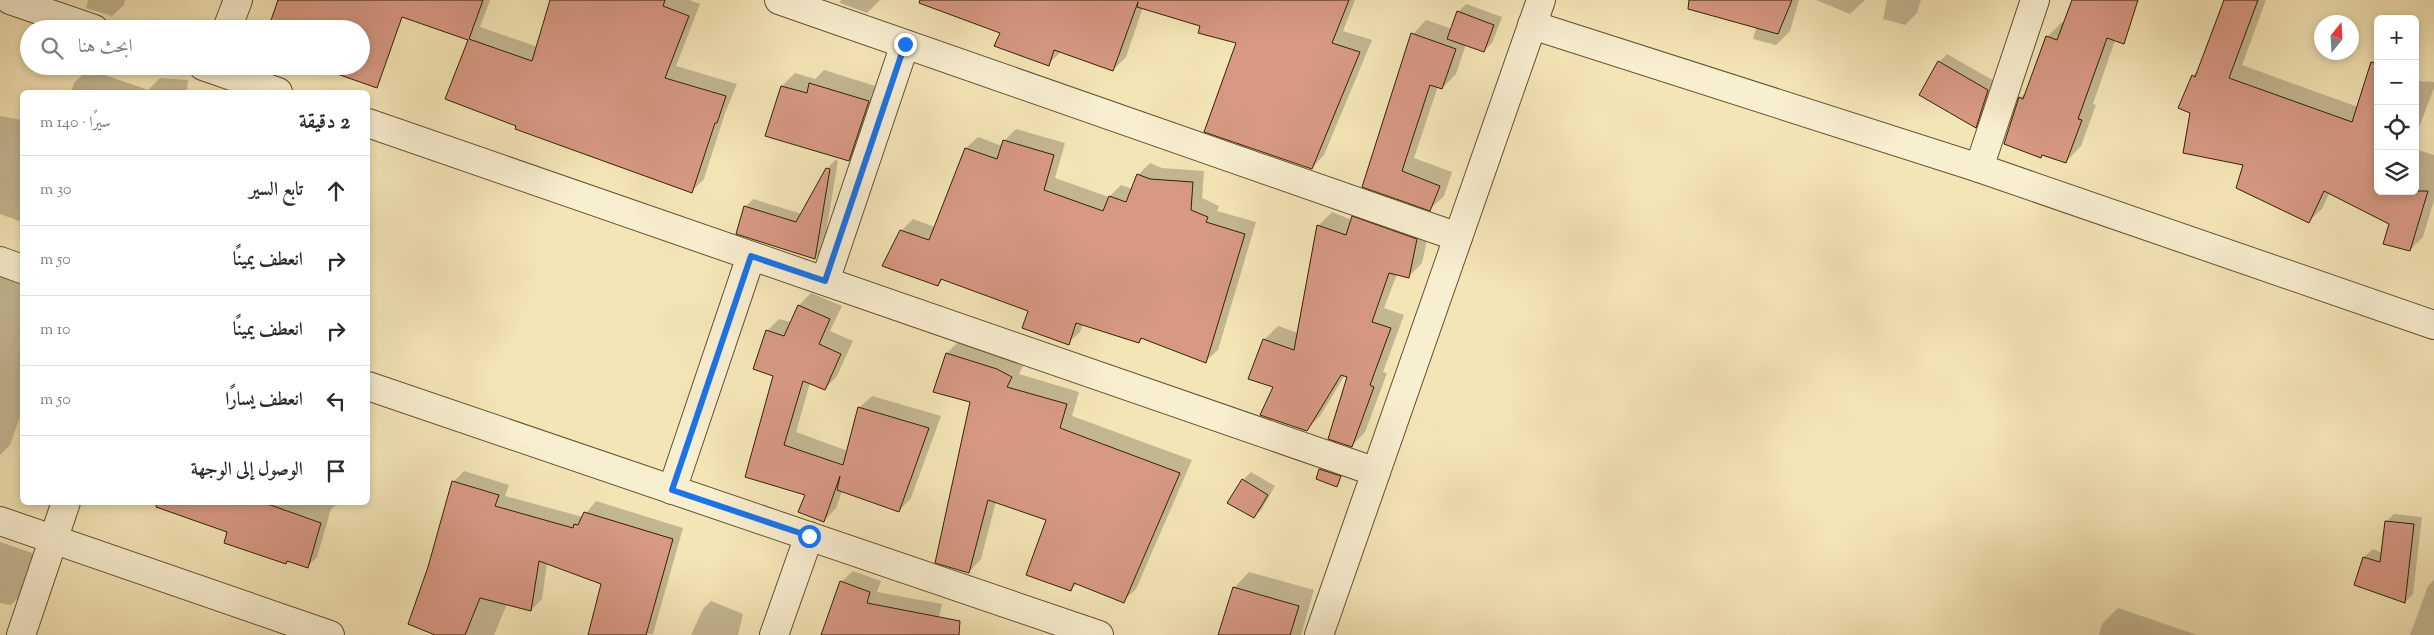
<!DOCTYPE html>
<html lang="ar">
<head>
<meta charset="utf-8">
<style>
	:root { --surface:#fff; --page:#f7f7f7; --text:#2b2b33; --muted:#7c7c81; --line:#e1e1e2 }
	body { margin:0; font-family:"Sorts Mill Goudy",Amiri,serif; background:var(--page); color:var(--text); direction:rtl }
	.controls { position:absolute; right:15px; top:15px; display:grid; overflow:hidden; border-radius:8px; box-shadow:0 2px 8px #0003 }
	.controls button { width:45px; height:45px; display:grid; place-items:center; padding:0; border:0; border-bottom:1px solid var(--line); background:var(--surface); color:var(--text); font:25px sans-serif }
	.compass { position:absolute; left:2314px; top:15px; width:45px; height:45px; border-radius:50%; background:var(--surface); box-shadow:0 2px 8px #0003; rotate:18deg }
	.stop { position:absolute; width:15px; height:15px; margin:-11px; border:4px solid #1a73e8; border-radius:50%; background:#fff }
	.stop.end { background:#1a73e8; border-color:#fff; box-shadow:0 1px 5px #0008 }
	.list { margin:0; padding:0; list-style:none }
	h2 { display:flex; justify-content:space-between; align-items:center; height:65px; margin:0; padding:0 20px; font-size:21px }
	h2 small { font-size:16px; font-weight:400; color:var(--muted) }
	.list li { display:grid; grid-template-columns:32px 1fr auto; gap:15px; align-items:center; box-sizing:border-box; height:70px; padding:0 20px; border-top:1px solid var(--line) }
	.list b { display:block; font-size:19px; white-space:nowrap }
	.list em { font-size:16px; font-style:normal; color:var(--muted) }
	.icon { flex:none; width:28px; height:28px; fill:none; stroke:currentColor; stroke-width:2; stroke-linecap:round; stroke-linejoin:round }
	.map { position:relative; flex:none; width:2434px; height:635px; overflow:hidden; direction:ltr }
	.search { position:absolute; background:var(--surface); box-shadow:0 2px 8px #0003; left:20px; top:20px; width:350px; height:55px; display:flex; align-items:center; gap:12px; box-sizing:border-box; padding:0 18px; border-radius:28px; color:var(--muted); font-size:19px }
	.panel { position:absolute; background:var(--surface); box-shadow:0 2px 8px #0003; left:20px; top:90px; width:350px; height:415px; border-radius:8px; direction:rtl }
	.map>svg:first-child { display:block }
	.shadow { fill:#0003 }
	.building { fill:#d79983; stroke:#342002 }
	.lines { fill:none; stroke-linecap:round; stroke-linejoin:round }
	.minor-casing { stroke:#64512f; stroke-width:30 }
	.minor { stroke:#f8eed0; stroke-width:28 }
	.route { stroke:#1a73e8; stroke-width:6 }
</style>
</head>
<body>
<div class="map">
<svg width="2434" height="635" viewBox="0 0 2434 635">
	<rect width="100%" height="100%" fill="#f4e5b7"/>
	<filter id="stains"><feTurbulence type="fractalNoise" baseFrequency=".004" numOctaves="4"/><feColorMatrix values="0 0 0 0 .2 0 0 0 0 .09 0 0 0 0 .02 0 0 0 .5 -.17"/></filter>
	<radialGradient id="worn" r=".72"><stop offset=".6" stop-color="#630" stop-opacity="0"/><stop offset="1" stop-color="#630" stop-opacity=".3"/></radialGradient>
	<g class="shadow">
		<path d="M88,0H125L124,5L112,16L86,8Z"/>
		<path d="M435,0H490L480,27L538,47L555,0H689L700,4L676,66L737,84L725,113L704,179L692,191L447,98L469,39L426,24Z"/>
		<path d="M841,0H880L867,13L840,3Z"/>
		<path d="M942,0H1355L1343,31L1372,40L1324,155L1312,168L1238,43L1202,25L1143,7L1126,57L1113,70L1061,52L1048,64L1002,33Z"/>
		<path d="M1764,0H1799L1790,31L1776,45L1753,39Z"/>
		<path d="M1816,0H1865L1850,14Z"/>
		<path d="M1887,0H1921L1917,13L1905,25L1883,19Z"/>
		<path d="M2073,0H2129L2093,104L2096,105L2081,146L2066,162L2043,154L2041,156L2020,98L2027,91L2047,37L2062,22L2065,23Z"/>
		<path d="M2225,0H2266L2242,65L2358,107L2378,191H2415V149L2434,155V200L2423,237L2410,250L2390,223L2330,192L2322,209L2308,222L2192,113L2193,76L2199,69Z"/>
		<path d="M1466,4L1502,17L1492,43L1484,51L1466,44L1456,74L1442,88L1438,86L1414,158L1452,172L1444,196L1430,209L1363,186L1413,34L1426,20L1452,29L1458,12Z"/>
		<path d="M1947,54L1996,82L1984,118L1976,126L1939,62Z"/>
		<path d="M88,69L148,90L160,78L188,80L187,92H71L74,83Z"/>
		<path d="M824,70L882,88L862,146L849,159L782,86L795,73L815,79Z"/>
		<path d="M2415,81L2434,82V88L2415,138Z"/>
		<path d="M0,116L22,120V222L0,214Z"/>
		<path d="M1016,129L1065,143L1055,178L1109,197L1121,185L1133,189L1138,175L1150,163L1162,168L1204,171L1202,198L1219,206L1217,211L1256,222L1218,350L1206,361L1143,338L1139,342L1083,324L1080,332L1068,343L1030,310L944,278L938,285L901,231L913,219L935,227L966,148L978,137L1002,146L1004,141Z"/>
		<path d="M835,160L838,161L823,250L815,258L745,207L753,199L802,214L827,169Z"/>
		<path d="M1366,204L1430,226L1422,263L1409,276L1397,274L1384,308L1404,315L1383,372L1387,373L1365,432L1352,446L1348,376L1345,375L1320,416L1306,430L1274,386L1264,340L1278,326L1298,333L1318,226L1332,212L1352,220Z"/>
		<path d="M0,276L22,283V411L10,445L0,455Z"/>
		<path d="M811,293L842,306L830,331L853,341L837,376L825,389L810,383L796,432L848,451L859,408L872,396L941,416L911,498L899,511L842,491L836,508L824,521L806,494L746,476L775,375L767,331L779,319L791,322L799,305Z"/>
		<path d="M959,341L1024,364L1019,374L1079,392L1072,416L1192,460L1136,589L1123,601L1078,583L1071,589L1048,519L996,501L981,559L969,572L972,402L947,353Z"/>
		<path d="M464,471L509,485L505,496L583,517L596,501L683,528L653,634L590,635L603,584L547,563L542,599L531,610L507,604L494,635H439L429,567L453,482Z"/>
		<path d="M1251,472L1275,486L1262,509L1254,517L1243,480Z"/>
		<path d="M148,502H340L331,509L317,557L308,566L288,560L286,563L229,531Z"/>
		<path d="M2394,514L2422,517L2413,594L2405,602L2355,584L2364,557L2373,549L2382,553L2386,522Z"/>
		<path d="M0,542L41,556L31,585L11,605L0,603Z"/>
		<path d="M853,571L881,581L877,592L942,604L935,635H822L841,582Z"/>
		<path d="M1249,572L1314,590L1301,635H1228L1234,588Z"/>
		<path d="M2434,580V635H2410L2428,586Z"/>
		<path d="M711,601L743,614L738,635H691L703,609Z"/>
		<path d="M2118,608L2197,635H2099L2102,624Z"/>
	</g>
	<g class="building">
		<path d="M278,0H483L469,39L532,61L550,0H665L663,6L689,16L665,78L726,96L717,123H715L692,193L515,129L516,126L445,99L468,40L402,17L377,88L323,69V66H361V29H268Z"/>
		<path d="M920,0H1349L1332,43L1360,52L1312,169L1204,132L1236,43L1198,33L1200,26L1137,7L1138,2L1113,71L1054,50L1049,66L994,46L1000,33L919,3Z"/>
		<path d="M1689,0H1792L1778,34L1688,9Z"/>
		<path d="M2072,0H2138L2124,44L2107,38L2078,119L2082,120L2066,163L2042,155L2041,158L2004,144L2019,97L2023,99L2046,36L2057,40Z"/>
		<path d="M2224,0H2258L2229,78L2352,122L2371,62L2378,63V191H2428L2410,251L2383,244L2389,224L2324,191L2309,223L2236,188L2243,165L2183,153L2190,113L2178,108L2192,75L2195,77Z"/>
		<path d="M1457,11L1494,25L1484,52L1447,39Z"/>
		<path d="M1411,33L1456,49L1442,89L1430,85L1402,171L1440,186L1430,211L1362,187Z"/>
		<path d="M1938,61L1988,90L1976,128L1919,95Z"/>
		<path d="M809,83L869,101L849,161L765,136L781,86L807,93Z"/>
		<path d="M1003,140L1054,155L1044,190L1103,211L1109,196L1126,202L1137,174L1150,179L1193,182L1191,210L1208,217L1206,222L1245,234L1206,363L1141,338L1139,343L1076,323L1069,345L1022,328L1028,311L941,279L938,286L882,266L900,230L929,240L965,148L997,159Z"/>
		<path d="M826,168L830,169L815,259L736,234L744,206L796,222Z"/>
		<path d="M1352,216L1417,239L1409,278L1389,273L1372,322L1391,328L1370,385L1374,387L1352,447L1328,439L1347,377L1341,375L1307,431L1260,415L1273,387L1248,379L1263,339L1294,350L1317,225L1346,235Z"/>
		<path d="M798,305L830,319L819,344L841,354L825,390L803,381L784,445L843,465L858,407L929,428L899,512L837,490L840,476L824,522L798,512L805,495L745,477L773,376L753,369L766,330L784,336Z"/>
		<path d="M946,353L997,369L1012,377L1007,387L1067,404L1060,428L1180,473L1124,603L1074,583L1071,591L1026,575L1046,520L988,500L969,573L935,563L970,402L933,392Z"/>
		<path d="M1319,469L1341,476L1337,487L1316,479Z"/>
		<path d="M1242,479L1268,495L1254,518L1227,503Z"/>
		<path d="M452,481L499,495L495,506L573,528L574,524L578,525L584,512L673,539L646,635H588L601,584L539,561L531,611L480,598L465,635H435L408,624L428,567Z"/>
		<path d="M157,502H262L321,523L308,568L287,561L286,564L224,543L227,532L156,507Z"/>
		<path d="M2385,521L2414,524L2405,603L2354,585L2363,557L2380,562Z"/>
		<path d="M840,581L870,592L867,603L960,621L959,635H821Z"/>
		<path d="M1233,587L1299,606L1290,635H1218Z"/>
	</g>
	<g class="lines">
		<g class="minor-casing">
			<g id="minor">
				<path d="M10,0L94,29"/>
				<path d="M779,0L1458,237"/>
				<path d="M1532,25L1979,168L2434,325"/>
				<path d="M227,29L238,0"/>
				<path d="M203,66L278,92"/>
				<path d="M368,123L1376,472"/>
				<path d="M1979,168L2035,0"/>
				<path d="M0,261L22,269"/>
				<path d="M825,281L905,44"/>
				<path d="M368,386L1099,635"/>
				<path d="M672,490L751,256"/>
				<path d="M0,521L330,635"/>
				<path d="M21,635L66,502"/>
				<path d="M774,635L809,536"/>
				<path d="M1319,635L1541,0"/>
			</g>
		</g>
		<use href="#minor" class="minor"/>
	</g>
	<g class="lines">
		<path class="route" d="M809,536L672,490L751,256L825,281L905,44"/>
	</g>
	<rect width="100%" height="100%" filter="url(#stains)"/>
	<rect width="100%" height="100%" fill="url(#worn)"/>
</svg>
<div class="controls">
<button>+</button>
<button>−</button>
<button><svg class="icon" aria-label="locate" viewBox="0 0 24 24"><circle cx="12" cy="12" r="6"/><path d="M12 2v4M12 18v4M2 12h4M18 12h4"/></svg></button>
<button><svg class="icon" aria-label="layers" viewBox="0 0 24 24"><path d="M12 4l9 5-9 5-9-5zM3 14l9 5 9-5"/></svg></button>
</div>
<svg class="compass" viewBox="-18 -18 36 36"><path d="M0-13l5 13h-10z" fill="#e53935"/><path d="M0 13l5-13h-10z" fill="#7c7c81"/></svg>
<div class="stop" style="left:809px;top:536px"></div>
<div class="stop end" style="left:905px;top:44px"></div>
<div class="search"><svg class="icon" aria-label="search" viewBox="0 0 24 24"><circle cx="10" cy="10" r="6"/><path d="M15 15l6 6"/></svg>ابحث هنا</div>
<section class="panel">
<h2>2 دقيقة<small>سيرًا · 140 m</small></h2>
<ul class="list">
<li><svg class="icon" aria-label="ahead" viewBox="0 0 24 24"><path d="M12 20V5M6 11l6-6 6 6"/></svg><div><b>تابع السير</b></div><em>30 m</em></li>
<li><svg class="icon" aria-label="right" viewBox="0 0 24 24"><path d="M7 20v-9h11M14 6l5 5-5 5"/></svg><div><b>انعطف يمينًا</b></div><em>50 m</em></li>
<li><svg class="icon" aria-label="right" viewBox="0 0 24 24"><path d="M7 20v-9h11M14 6l5 5-5 5"/></svg><div><b>انعطف يمينًا</b></div><em>10 m</em></li>
<li><svg class="icon" aria-label="left" viewBox="0 0 24 24"><path d="M17 20v-9H6M10 6l-5 5 5 5"/></svg><div><b>انعطف يسارًا</b></div><em>50 m</em></li>
<li><svg class="icon" aria-label="arrive" viewBox="0 0 24 24"><path d="M6 21V4h12l-3 4 3 4H6"/></svg><div><b>الوصول إلى الوجهة</b></div></li>
</ul>
</section>
</div>
</body>
</html>
